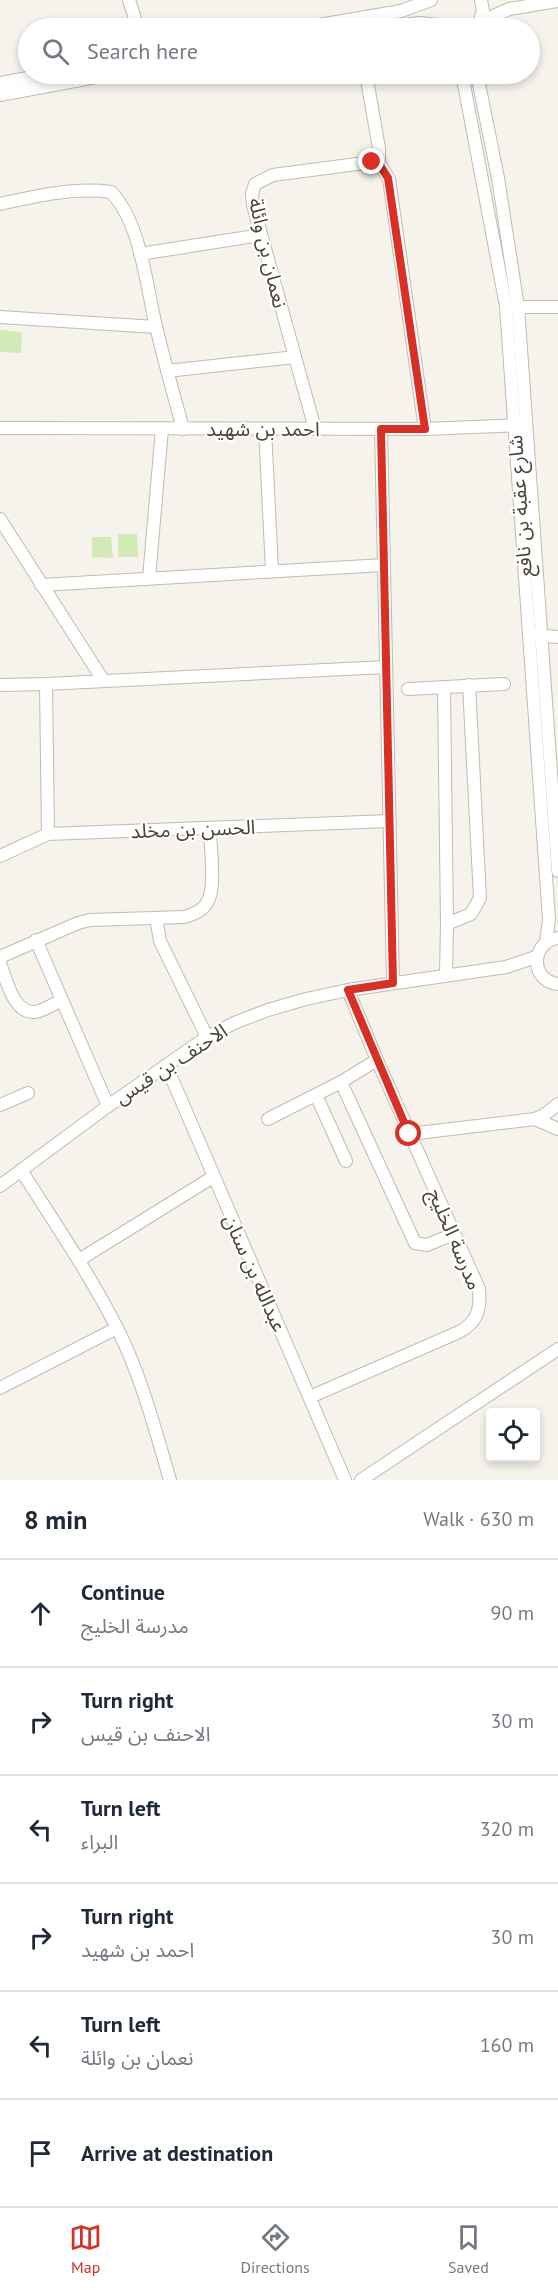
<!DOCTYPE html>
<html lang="en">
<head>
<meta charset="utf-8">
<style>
	:root { --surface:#fff; --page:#f6f6f7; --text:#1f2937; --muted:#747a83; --line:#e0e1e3; --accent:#d93025 }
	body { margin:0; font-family:"PT Sans","Noto Sans Arabic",sans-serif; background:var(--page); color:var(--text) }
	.controls { position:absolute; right:18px; bottom:18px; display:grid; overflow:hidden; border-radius:6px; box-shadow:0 3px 9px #0003 }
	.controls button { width:54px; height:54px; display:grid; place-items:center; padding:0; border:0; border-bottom:2px solid var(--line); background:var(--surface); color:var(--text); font:30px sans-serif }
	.stop { position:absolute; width:18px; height:18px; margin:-14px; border:4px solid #d93025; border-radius:50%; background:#fff }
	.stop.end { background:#d93025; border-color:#fff; box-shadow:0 2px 6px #0008 }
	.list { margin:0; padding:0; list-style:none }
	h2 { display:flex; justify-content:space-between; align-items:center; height:78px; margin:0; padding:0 24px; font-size:26px }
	h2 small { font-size:20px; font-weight:400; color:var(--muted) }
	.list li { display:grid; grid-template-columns:39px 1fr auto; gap:18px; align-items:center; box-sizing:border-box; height:108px; padding:0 24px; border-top:2px solid var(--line) }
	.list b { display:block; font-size:22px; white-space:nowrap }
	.list p { margin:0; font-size:20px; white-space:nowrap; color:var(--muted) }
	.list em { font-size:20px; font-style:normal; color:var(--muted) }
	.icon { flex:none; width:33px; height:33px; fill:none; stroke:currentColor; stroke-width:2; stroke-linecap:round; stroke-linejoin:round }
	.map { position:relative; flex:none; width:558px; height:1480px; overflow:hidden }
	.search { position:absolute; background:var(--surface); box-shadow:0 3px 9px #0003; left:18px; right:18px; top:18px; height:66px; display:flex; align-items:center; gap:15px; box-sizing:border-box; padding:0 21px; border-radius:33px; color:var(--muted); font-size:22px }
	.sheet { height:726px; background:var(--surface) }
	nav { display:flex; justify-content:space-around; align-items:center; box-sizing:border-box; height:84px; border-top:2px solid var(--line); background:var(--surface); font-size:16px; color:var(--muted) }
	nav a { display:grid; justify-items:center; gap:3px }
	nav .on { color:var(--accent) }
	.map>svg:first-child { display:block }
	.green { fill:#d2eab5 }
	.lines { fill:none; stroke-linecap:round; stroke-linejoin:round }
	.minor-casing { stroke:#c2bbae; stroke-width:14 }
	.minor { stroke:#fff; stroke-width:12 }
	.route { stroke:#d93025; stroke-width:8 }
	.labels { text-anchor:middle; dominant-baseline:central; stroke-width:4.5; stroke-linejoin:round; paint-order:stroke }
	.street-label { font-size:20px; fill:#4b4439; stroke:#fff }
</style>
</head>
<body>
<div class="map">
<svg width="558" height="1480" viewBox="0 0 558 1480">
	<rect width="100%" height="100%" fill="#f6f3ec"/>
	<g class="green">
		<path d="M0,330L22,332L21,353L0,352Z"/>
		<path d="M118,534H137L138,557H118Z"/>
		<path d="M92,537H111L113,558L92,557Z"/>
	</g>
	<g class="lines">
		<g class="minor-casing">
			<g id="minor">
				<path d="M129,0L138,28"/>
				<path d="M480,22L509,9L558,1"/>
				<path d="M478,25L483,11L481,0"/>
				<path d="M301,28L401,11L431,0"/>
				<path d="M381,28L420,23L437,25"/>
				<path d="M366,74L379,148V163"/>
				<path d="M462,74L506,306L549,919L546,942"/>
				<path d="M477,74L498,178L518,307L558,871"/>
				<path d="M0,83L48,74"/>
				<path d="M0,95L112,74"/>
				<path d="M0,204C35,196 75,187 111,192C141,223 146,285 156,326C164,361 174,395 183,429"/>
				<path d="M140,254L261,235"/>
				<path d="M511,307H558"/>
				<path d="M0,317L156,327"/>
				<path d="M167,371L295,357"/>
				<path d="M0,428L425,429L521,425"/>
				<path d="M265,429L272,571"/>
				<path d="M315,429L253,205L252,194L255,184L273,175L372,162L379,163L389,179L425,429"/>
				<path d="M381,429L393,983"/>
				<path d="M0,519L103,680"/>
				<path d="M149,578L162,429"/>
				<path d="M41,585L384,565"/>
				<path d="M535,635L558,637"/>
				<path d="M46,684L48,834"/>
				<path d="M0,685L46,684L386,667"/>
				<path d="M444,687L447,924L471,914L480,898L469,685"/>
				<path d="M408,689L504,684"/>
				<path d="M0,856L48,834L390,821"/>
				<path d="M156,918L160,941L207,1037"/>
				<path d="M558,938C530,942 530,981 558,984"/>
				<path d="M36,940L108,1106"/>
				<path d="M0,957L78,923L90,920L184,917C194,914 203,911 208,901C216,886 210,846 210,828"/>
				<path d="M0,963C6,978 13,1014 35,1012C43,1011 54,1004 62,1000"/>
				<path d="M446,975L447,924"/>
				<path d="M166,1065L345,1480"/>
				<path d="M341,1082L415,1243L427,1245L454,1234"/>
				<path d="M316,1095L346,1161"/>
				<path d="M0,1105L28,1093"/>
				<path d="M268,1119L341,1082L377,1060"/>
				<path d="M535,1119L558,1129"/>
				<path d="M409,1134L535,1119L544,1115L558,1104"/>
				<path d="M21,1170C54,1222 89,1273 117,1328C141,1375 155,1429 170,1480"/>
				<path d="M0,1186L108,1106L207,1037L234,1023L268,1010L306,999L348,990L506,967L536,957"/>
				<path d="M79,1260L213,1177"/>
				<path d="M0,1388L117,1328"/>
				<path d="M310,1397L459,1332C477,1323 481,1309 479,1289L377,1060L348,990"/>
				<path d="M361,1480L558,1349"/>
			</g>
		</g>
		<use href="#minor" class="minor"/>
	</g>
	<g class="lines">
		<path class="route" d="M372,162L379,164L388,178L425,429H381L393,983L348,990L409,1134"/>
	</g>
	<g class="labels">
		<g class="street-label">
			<text transform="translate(268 253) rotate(77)">نعمان بن وائلة</text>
			<text x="263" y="429">احمد بن شهيد</text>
			<text transform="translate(520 506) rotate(-94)">شارع عقبة بن نافع</text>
			<text transform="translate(193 829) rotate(-2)">الحسن بن مخلد</text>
			<text transform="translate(171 1064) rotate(-33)">الاحنف بن قيس</text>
			<text transform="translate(455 1239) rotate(67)">مدرسة الخليج</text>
			<text transform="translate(255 1273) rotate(66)">عبدالله بن سنان</text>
		</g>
	</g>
</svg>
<div class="controls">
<button><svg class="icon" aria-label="locate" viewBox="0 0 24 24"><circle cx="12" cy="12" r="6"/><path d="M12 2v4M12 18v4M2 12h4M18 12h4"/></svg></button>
</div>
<div class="stop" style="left:409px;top:1134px"></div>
<div class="stop end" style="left:372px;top:162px"></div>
<div class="search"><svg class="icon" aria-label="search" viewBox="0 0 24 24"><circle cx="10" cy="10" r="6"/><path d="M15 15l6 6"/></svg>Search here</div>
</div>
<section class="sheet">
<h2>8 min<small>Walk · 630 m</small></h2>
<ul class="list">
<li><svg class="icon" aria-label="ahead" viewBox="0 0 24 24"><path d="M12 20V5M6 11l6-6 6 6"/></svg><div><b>Continue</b><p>مدرسة الخليج</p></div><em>90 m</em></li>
<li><svg class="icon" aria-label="right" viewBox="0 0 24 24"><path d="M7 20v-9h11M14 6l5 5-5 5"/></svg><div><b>Turn right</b><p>الاحنف بن قيس</p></div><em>30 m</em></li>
<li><svg class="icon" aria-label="left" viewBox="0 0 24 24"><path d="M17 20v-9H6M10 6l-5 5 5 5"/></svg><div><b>Turn left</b><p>البراء</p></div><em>320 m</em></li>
<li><svg class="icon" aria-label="right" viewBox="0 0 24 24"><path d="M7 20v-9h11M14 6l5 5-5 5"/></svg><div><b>Turn right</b><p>احمد بن شهيد</p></div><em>30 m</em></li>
<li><svg class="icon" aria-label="left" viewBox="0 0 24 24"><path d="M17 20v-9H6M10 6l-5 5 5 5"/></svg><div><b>Turn left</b><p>نعمان بن وائلة</p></div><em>160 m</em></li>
<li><svg class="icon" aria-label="arrive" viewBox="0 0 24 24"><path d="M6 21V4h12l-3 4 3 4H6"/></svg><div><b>Arrive at destination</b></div></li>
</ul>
</section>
<nav>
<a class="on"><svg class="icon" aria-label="map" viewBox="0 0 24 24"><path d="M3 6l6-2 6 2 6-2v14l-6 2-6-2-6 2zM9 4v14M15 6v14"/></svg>Map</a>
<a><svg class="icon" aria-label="directions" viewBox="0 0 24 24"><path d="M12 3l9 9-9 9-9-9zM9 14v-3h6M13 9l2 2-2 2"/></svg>Directions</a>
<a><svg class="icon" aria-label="saved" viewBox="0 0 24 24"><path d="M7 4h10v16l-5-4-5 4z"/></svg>Saved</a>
</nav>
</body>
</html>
